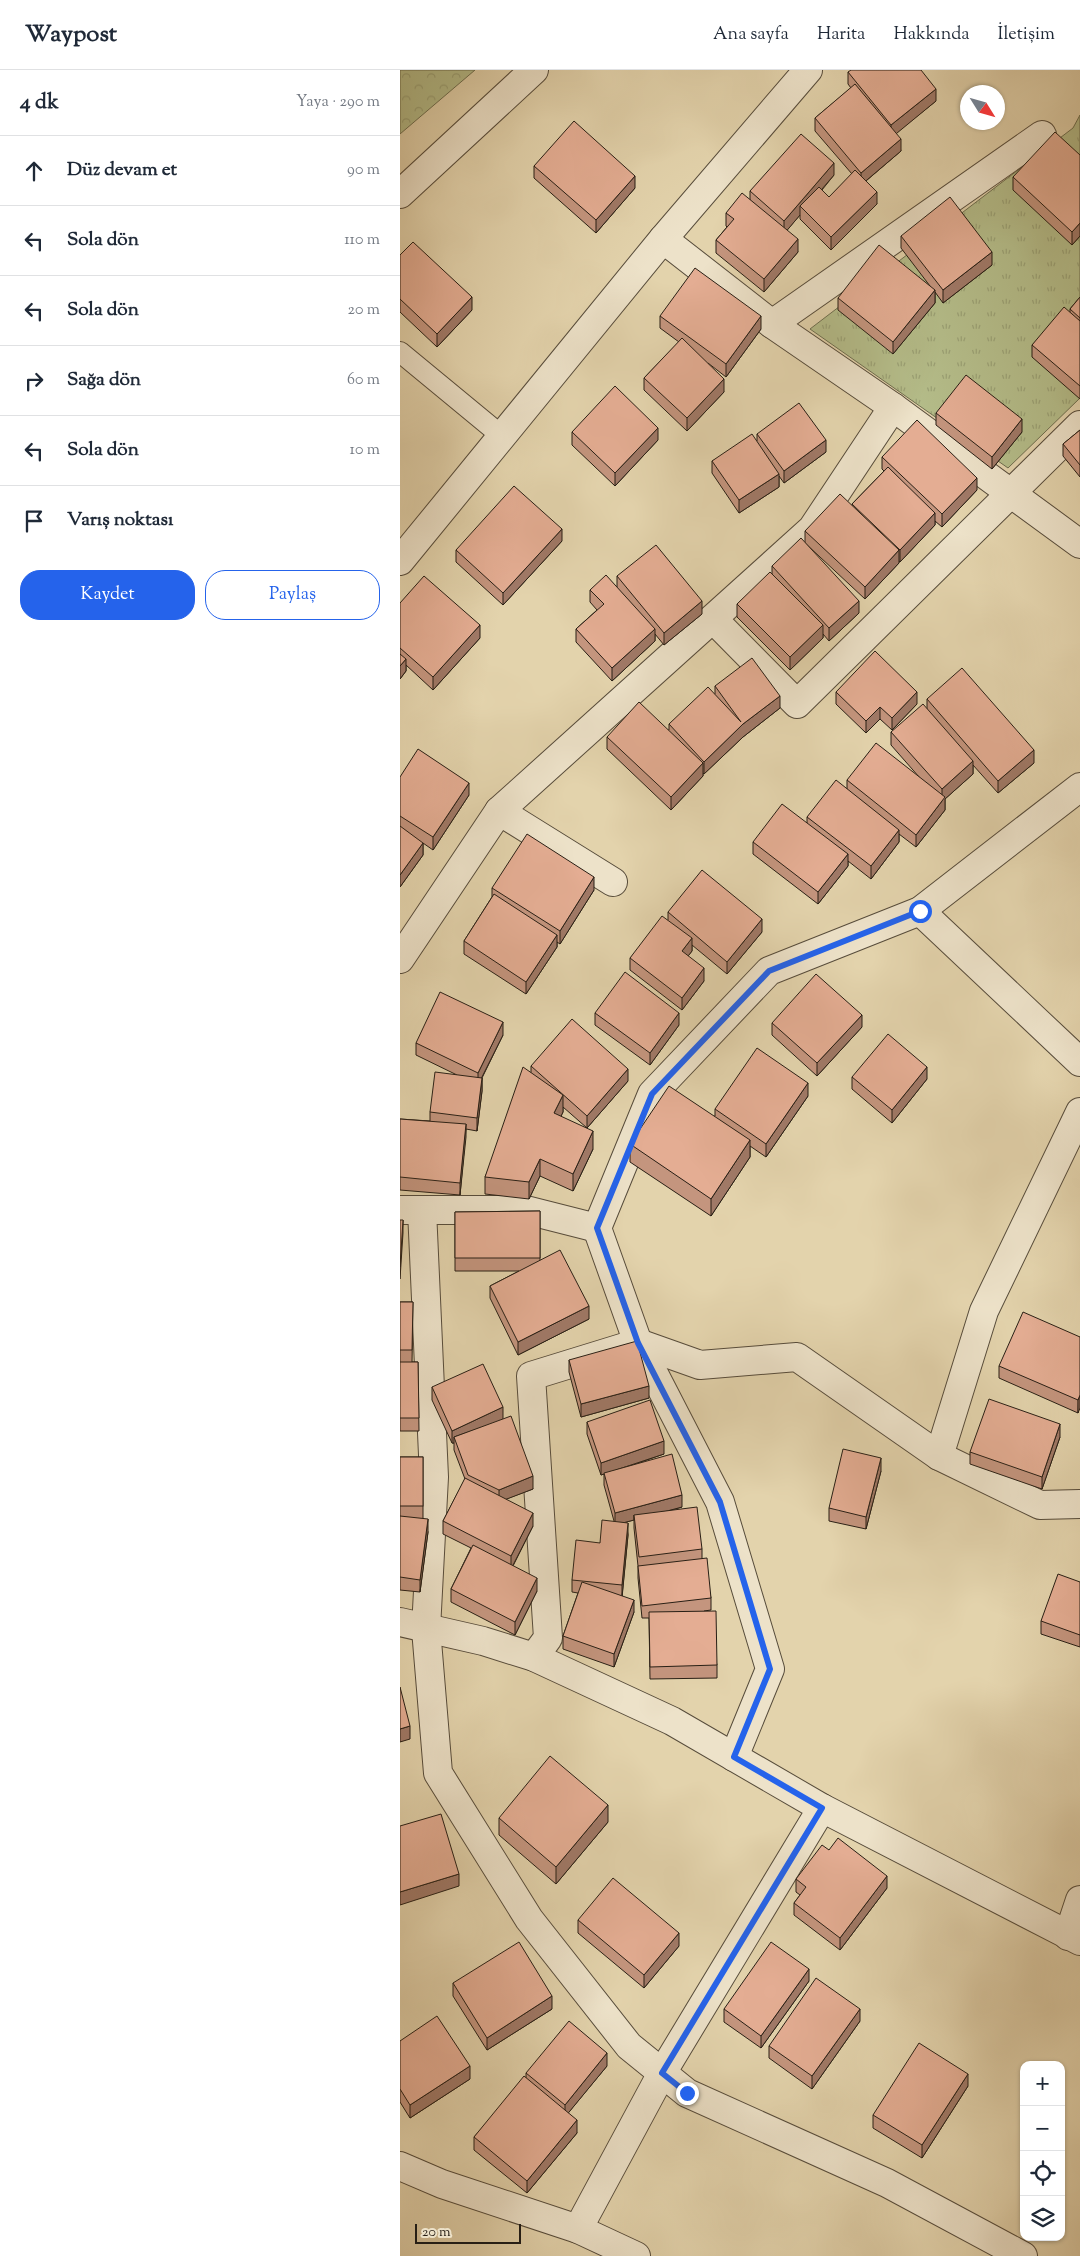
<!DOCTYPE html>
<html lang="tr">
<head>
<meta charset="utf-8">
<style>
	:root { --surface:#fff; --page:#f6f6f7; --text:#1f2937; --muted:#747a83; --line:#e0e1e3; --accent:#2563eb }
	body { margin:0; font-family:"Sorts Mill Goudy",serif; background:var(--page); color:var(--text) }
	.controls { position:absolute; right:15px; bottom:15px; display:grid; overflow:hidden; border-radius:10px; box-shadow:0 1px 4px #0004 }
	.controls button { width:45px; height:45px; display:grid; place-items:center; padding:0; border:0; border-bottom:1px solid var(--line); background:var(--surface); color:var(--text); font:25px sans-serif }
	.compass { position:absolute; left:560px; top:15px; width:45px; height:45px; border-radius:50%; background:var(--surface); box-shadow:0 1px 4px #0004; rotate:127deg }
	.scale { position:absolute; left:15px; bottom:12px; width:106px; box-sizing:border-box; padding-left:5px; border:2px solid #281f15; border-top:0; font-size:14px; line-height:18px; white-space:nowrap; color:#281f15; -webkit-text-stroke:4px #ede2c9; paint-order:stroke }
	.stop { position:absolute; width:15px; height:15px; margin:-11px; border:4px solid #2563eb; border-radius:50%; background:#fff }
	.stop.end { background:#2563eb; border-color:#fff; box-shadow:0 1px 5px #0008 }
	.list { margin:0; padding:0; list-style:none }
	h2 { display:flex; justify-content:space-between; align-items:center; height:65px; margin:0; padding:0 20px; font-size:21px }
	h2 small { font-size:16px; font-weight:400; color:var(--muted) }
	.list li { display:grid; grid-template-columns:32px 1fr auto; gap:15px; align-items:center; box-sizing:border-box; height:70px; padding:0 20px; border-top:1px solid var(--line) }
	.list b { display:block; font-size:19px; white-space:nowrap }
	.list em { font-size:16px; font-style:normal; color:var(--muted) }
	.actions { display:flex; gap:10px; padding:15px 20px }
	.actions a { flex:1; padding:11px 0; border:1px solid var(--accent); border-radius:20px; text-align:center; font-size:18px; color:var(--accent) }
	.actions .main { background:var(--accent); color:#fff }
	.icon { flex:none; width:28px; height:28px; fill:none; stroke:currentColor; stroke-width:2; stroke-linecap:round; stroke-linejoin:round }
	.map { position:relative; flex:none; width:680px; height:2186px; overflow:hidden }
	header { display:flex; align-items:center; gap:30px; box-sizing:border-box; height:70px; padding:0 25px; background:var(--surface); border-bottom:1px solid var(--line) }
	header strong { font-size:24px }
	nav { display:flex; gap:28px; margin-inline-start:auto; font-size:18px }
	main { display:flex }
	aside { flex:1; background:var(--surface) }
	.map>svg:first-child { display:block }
	.grass { fill:url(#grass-tufts); stroke:#6e6e4f }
	.forest { fill:url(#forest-crowns); stroke:#6e6e4f }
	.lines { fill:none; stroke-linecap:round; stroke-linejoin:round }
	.service-casing { stroke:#574c3b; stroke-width:22 }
	.minor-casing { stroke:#574c3b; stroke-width:30 }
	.service { stroke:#ede2c9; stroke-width:20 }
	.minor { stroke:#ede2c9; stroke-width:28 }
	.wall { fill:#c4957e; stroke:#281f15 }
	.shaded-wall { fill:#a07967; stroke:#281f15 }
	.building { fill:#e4ad93; stroke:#281f15 }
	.route { stroke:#2563eb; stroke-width:6 }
</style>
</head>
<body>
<header>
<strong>Waypost</strong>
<nav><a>Ana sayfa</a><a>Harita</a><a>Hakkında</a><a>İletişim</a></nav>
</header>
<main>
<aside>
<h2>4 dk<small>Yaya · 290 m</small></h2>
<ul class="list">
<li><svg class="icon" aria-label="ahead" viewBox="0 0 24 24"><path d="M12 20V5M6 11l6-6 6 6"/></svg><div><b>Düz devam et</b></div><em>90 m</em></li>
<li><svg class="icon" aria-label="left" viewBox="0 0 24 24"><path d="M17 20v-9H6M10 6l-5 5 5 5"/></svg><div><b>Sola dön</b></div><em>110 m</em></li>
<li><svg class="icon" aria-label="left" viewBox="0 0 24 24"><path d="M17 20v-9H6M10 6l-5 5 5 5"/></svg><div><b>Sola dön</b></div><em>20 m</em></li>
<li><svg class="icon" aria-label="right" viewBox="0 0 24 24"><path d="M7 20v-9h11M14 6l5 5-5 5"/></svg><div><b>Sağa dön</b></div><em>60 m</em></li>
<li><svg class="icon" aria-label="left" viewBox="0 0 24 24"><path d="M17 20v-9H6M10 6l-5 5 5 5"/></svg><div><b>Sola dön</b></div><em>10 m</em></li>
<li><svg class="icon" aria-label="arrive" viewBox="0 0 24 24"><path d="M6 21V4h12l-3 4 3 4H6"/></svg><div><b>Varış noktası</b></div></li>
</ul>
<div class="actions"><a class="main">Kaydet</a><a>Paylaş</a></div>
</aside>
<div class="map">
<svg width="680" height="2186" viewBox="0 0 680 2186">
	<defs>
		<pattern id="grass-tufts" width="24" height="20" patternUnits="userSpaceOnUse" patternTransform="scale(1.25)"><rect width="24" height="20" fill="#b4bc89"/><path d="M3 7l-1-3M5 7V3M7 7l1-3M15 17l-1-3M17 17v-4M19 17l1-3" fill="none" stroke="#9ba175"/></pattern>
		<pattern id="forest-crowns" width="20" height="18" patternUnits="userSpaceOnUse" patternTransform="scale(1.25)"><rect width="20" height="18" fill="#b4bc89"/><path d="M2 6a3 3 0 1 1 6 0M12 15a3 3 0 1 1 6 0" fill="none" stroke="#9ba175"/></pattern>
	</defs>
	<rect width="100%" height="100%" fill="#e3d3ac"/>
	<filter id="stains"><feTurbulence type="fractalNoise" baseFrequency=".004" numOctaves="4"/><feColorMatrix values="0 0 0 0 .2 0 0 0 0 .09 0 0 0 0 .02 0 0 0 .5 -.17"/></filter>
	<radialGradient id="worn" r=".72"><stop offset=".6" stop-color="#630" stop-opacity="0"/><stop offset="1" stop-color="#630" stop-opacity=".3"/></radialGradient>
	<path class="grass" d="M680,45V328L608,398L410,259L673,58Z"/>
	<path class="forest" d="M0,0H75L0,64Z"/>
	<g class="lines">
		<g class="service-casing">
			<path id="service" d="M0,282L103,367"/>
		</g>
		<g class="minor-casing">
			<g id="minor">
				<path d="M0,124L134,0"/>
				<path d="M263,169L372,254L493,337L680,474"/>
				<path d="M372,254L642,65"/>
				<path d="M0,491L263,169L408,0"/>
				<path d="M313,549L397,634L680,355"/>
				<path d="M99,741L213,812"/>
				<path d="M520,841L680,992"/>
				<path d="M0,889L99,741L412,459L493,337"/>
				<path d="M0,1140H126L197,1158"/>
				<path d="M22,1140L34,1407L26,1559L38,1703L129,1849L229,1976L287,2023L487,2113L623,2186"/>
				<path d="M539,1386L584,1241L680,1042"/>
				<path d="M0,1552L83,1571L134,1587L272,1651L422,1738L262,2003L178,2159L236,2186"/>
				<path d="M134,1587L148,1568L131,1306L238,1273L300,1295L397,1287L539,1386L640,1435L680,1434"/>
				<path d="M334,1687L370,1599L320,1432L238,1273L197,1158L252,1024L369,901L520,841L680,717"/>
				<path d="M422,1738L680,1871"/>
				<path d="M668,1866L680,1830"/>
				<path d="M0,2096L42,2114L178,2159"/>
			</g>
		</g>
		<use href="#service" class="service"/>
		<use href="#minor" class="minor"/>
	</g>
	<g class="wall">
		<path d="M448,2L536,31L496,63L501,81L466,111L477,134L431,180L400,149V145L387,160L398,182L364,222L316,183V170L327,157L326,156V143L350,130V121L434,105L422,120L429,127L452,104L415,61V48L451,18L448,14Z"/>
		<path d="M680,85V166L672,175L613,120V107Z"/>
		<path d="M134,96L235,118L196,163L134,108Z"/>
		<path d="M501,166L592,195L543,233L535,222V233L493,284L438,240V228L530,216L501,178Z"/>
		<path d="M0,185L72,240L37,277L0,242Z"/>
		<path d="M680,227V329L632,287V275L670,242V239Z"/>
		<path d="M260,246L361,259L326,307L308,293L324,322L287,361L244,320V308L279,272L260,258Z"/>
		<path d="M536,343L622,362L592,399L536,355Z"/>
		<path d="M680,360V407L663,386V374Z"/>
		<path d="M172,362L258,370L215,416L172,375Z"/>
		<path d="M357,364L426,382L384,413L379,406V417L339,443L312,403V391L357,371Z"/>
		<path d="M482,387L577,420L542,457L535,451V455L500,492L499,491V493L465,529L405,473V461L452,436V434L484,401L482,399Z"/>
		<path d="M162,471L103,535L56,492V480Z"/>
		<path d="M372,496L459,543L429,571L423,564V568L390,600L337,547V534L372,504Z"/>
		<path d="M217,506L302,544L264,575L255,564V571L212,611L176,572V559L197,540L190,532V520L217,517Z"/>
		<path d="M0,533L80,568L33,620L6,595V601L0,609Z"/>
		<path d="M315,616L380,638L343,667L304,704L303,703V706L271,740L207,679V667L269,660V654L315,624Z"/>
		<path d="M436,622L517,634L492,660L480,649L466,663L436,634Z"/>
		<path d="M527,629L634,693L598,723L573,695V704L545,729V740L516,777L499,764V772L471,809L448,791V796L418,834L353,784V772L407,753V747L447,719V710L520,708L491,675V662L527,639Z"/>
		<path d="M0,707L69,725L33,780L23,773V785L0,817Z"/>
		<path d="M92,818L194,820L160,874L157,872V877L126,924L64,884V871L92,827Z"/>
		<path d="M268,842L362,862L327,904L292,875V881L288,886L304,911L282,940L230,900V888L268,850Z"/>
		<path d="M195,943L279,955L250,995L195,955Z"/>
		<path d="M372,953L462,957L417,1006L372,965Z"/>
		<path d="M103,965L82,1008V1021L77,1061L66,1059L60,1125L0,1120V1049L30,1051V1042L57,1005L16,985V973Z"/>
		<path d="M131,996L228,1011L187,1058L163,1037V1042L161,1046L193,1079L173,1121L140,1106L129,1129L85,1124V1107L131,1002Z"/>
		<path d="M452,1007L527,1009L492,1053L452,1019Z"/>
		<path d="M408,1026L366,1087L350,1076V1087L311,1146L230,1092V1074L315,1046V1039Z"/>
		<path d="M140,1141V1190L189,1249L118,1285L90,1228V1216L119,1201H55V1142Z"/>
		<path d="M0,1232H13L12,1292H18L19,1361H0Z"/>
		<path d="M680,1267L678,1343L599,1308V1296Z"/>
		<path d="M169,1290L249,1328L181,1347L169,1302Z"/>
		<path d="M32,1317L103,1349L133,1419L106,1429L133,1456L113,1496L137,1521L115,1565L51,1532V1519L71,1478L43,1464V1451L65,1409L54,1380V1373H52L32,1330Z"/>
		<path d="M187,1352L264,1384L227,1397L282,1437L269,1441L302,1479V1488L311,1528V1540L304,1541L317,1595V1608L250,1609L249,1548H242L238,1508V1496L234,1458V1450L226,1452L228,1465L222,1526L234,1542L214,1597L163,1579V1566L178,1523L172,1522V1510L200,1473L214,1451L204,1415V1404L201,1405L187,1364Z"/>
		<path d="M660,1367L642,1419L570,1394V1382Z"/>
		<path d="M0,1387H23V1448L28,1462L20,1522L0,1520Z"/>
		<path d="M481,1401L466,1459L429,1451V1438Z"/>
		<path d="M680,1512V1577L641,1564V1551Z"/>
		<path d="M99,1748L208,1752L156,1814L99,1765Z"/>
		<path d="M429,1780L487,1818L440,1880L394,1845V1833L400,1825L396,1822V1809Z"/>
		<path d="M178,1850L279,1876L244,1918L178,1863Z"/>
		<path d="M409,1911L361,1978L324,1952V1939Z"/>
		<path d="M53,1913L152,1939L87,1980L53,1926Z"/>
		<path d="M460,1951L412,2019L369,1988V1976Z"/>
		<path d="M0,1971L70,2009L10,2048L0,2032Z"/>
		<path d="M207,1996L168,2043L177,2063L127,2123L74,2080V2067L126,2008V2003Z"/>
		<path d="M568,2016L522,2088L473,2058V2045Z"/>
	</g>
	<g class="shaded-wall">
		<path d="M536,19V31L491,68V55Z"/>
		<path d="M501,69V81L461,115V103Z"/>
		<path d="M434,93V105L404,140L400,136V145L384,164V151Z"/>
		<path d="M235,106V118L196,163V150Z"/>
		<path d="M477,122V134L431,180V167Z"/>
		<path d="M680,153V166L672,175V162Z"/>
		<path d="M398,169V182L364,222V209Z"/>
		<path d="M592,182V195L543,233V220Z"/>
		<path d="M535,220V233L493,284V272Z"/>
		<path d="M72,227V240L37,277V264Z"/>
		<path d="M361,246V259L326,307V294Z"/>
		<path d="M324,309V322L287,361V348Z"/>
		<path d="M622,349V362L592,399V387Z"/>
		<path d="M258,358V370L215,416V403Z"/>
		<path d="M426,370V382L384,413V401Z"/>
		<path d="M379,404V417L339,443V430Z"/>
		<path d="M577,408V420L542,457V444Z"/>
		<path d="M535,443V455L500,492V480Z"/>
		<path d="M162,459V471L103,535V523Z"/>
		<path d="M499,480V493L465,529V517Z"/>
		<path d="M302,531V544L264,575V563Z"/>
		<path d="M459,531V543L429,571V558Z"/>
		<path d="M80,555V568L33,620V607Z"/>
		<path d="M423,555V568L390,600V587Z"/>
		<path d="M255,559V571L212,611V598Z"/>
		<path d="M6,589V601L0,609V596Z"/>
		<path d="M517,622V634L492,660V648Z"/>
		<path d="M380,626V638L343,667L304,704V692L343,654Z"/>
		<path d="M480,637V649L466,663V651Z"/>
		<path d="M634,680V693L598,723V711Z"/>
		<path d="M573,691V704L545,729V740L516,777V765L542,731V719Z"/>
		<path d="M303,693V706L271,740V727Z"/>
		<path d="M69,713V725L33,780V767Z"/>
		<path d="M499,760V772L471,809V796Z"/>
		<path d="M23,773V785L0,817V805Z"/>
		<path d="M448,784V796L418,834V822Z"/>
		<path d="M194,807V820L160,874V861Z"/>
		<path d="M362,849V862L327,904V892Z"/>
		<path d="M157,865V877L126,924V912Z"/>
		<path d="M292,868V881L282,894V881Z"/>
		<path d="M304,898V911L282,940V928Z"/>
		<path d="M279,943V955L250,995V983Z"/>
		<path d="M462,945V957L417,1006V993Z"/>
		<path d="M103,952V965L78,1015V1003Z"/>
		<path d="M527,997V1009L492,1053V1040Z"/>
		<path d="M228,999V1011L187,1058V1046Z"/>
		<path d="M82,1008V1021L77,1061V1048Z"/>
		<path d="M408,1013V1026L366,1087V1074Z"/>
		<path d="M163,1025V1042L154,1061V1043Z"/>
		<path d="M66,1054V1067L60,1125V1113Z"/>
		<path d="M193,1061V1079L173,1121V1104Z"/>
		<path d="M350,1070V1087L311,1146V1129Z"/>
		<path d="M140,1089V1106L129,1129V1112Z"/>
		<path d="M3,1150V1163L0,1209V1197Z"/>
		<path d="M189,1236V1249L118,1285V1272Z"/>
		<path d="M249,1316V1328L181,1347V1334Z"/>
		<path d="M680,1325V1338L678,1343V1330Z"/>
		<path d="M103,1337V1350L54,1367V1373H52V1361Z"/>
		<path d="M660,1354V1367L642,1419V1407Z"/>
		<path d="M264,1371V1384L201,1405V1393Z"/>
		<path d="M481,1388V1401L466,1459V1447Z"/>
		<path d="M133,1406V1419L99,1432V1420Z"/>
		<path d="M282,1425V1437L234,1450V1445V1450L215,1455V1443Z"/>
		<path d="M133,1443V1456L111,1499V1486Z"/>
		<path d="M28,1449V1462L20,1522V1510Z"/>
		<path d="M228,1453V1465L222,1528V1515Z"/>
		<path d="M137,1508V1521L115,1565V1552Z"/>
		<path d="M234,1530V1542L214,1597V1584Z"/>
		<path d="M10,1656V1669L0,1672V1659Z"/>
		<path d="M208,1735V1752L156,1814V1797Z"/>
		<path d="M59,1804V1816L0,1835V1822Z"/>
		<path d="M487,1806V1818L440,1880V1868Z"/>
		<path d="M279,1863V1876L244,1918V1905Z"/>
		<path d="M409,1899V1911L361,1978V1966Z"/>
		<path d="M152,1926V1939L87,1980V1968Z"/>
		<path d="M460,1939V1951L412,2019V2006Z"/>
		<path d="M207,1983V1996L165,2047V2035Z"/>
		<path d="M70,1996V2009L10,2048V2035Z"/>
		<path d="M568,2004V2016L522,2088V2075Z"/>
		<path d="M177,2050V2063L127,2123V2111Z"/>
	</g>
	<g class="building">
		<path d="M451,0H521L536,19L491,55L448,2Z"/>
		<path d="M455,14L501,69L461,103L415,48Z"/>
		<path d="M174,51L235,106L196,150L134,96Z"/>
		<path d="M655,62L680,85V153L672,162L613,107Z"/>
		<path d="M401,64L434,93L384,151L350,121Z"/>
		<path d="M455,100L477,122L431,167L400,136L419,117L429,127Z"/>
		<path d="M342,123L398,169L364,209L316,170L334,149L326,143Z"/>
		<path d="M550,127L592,182L543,220L501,166Z"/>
		<path d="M13,172L72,227L37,264L0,229V185Z"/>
		<path d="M479,175L535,220L493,272L438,228Z"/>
		<path d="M295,198L361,246L326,294L260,246Z"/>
		<path d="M680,227V248L670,239Z"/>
		<path d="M664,237L680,251V316L632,275Z"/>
		<path d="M282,268L324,309L287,348L244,308Z"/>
		<path d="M566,305L622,349L592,387L536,343Z"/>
		<path d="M215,316L258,358L215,403L172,362Z"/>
		<path d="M399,333L426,370L384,401L357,364Z"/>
		<path d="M517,350L577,408L542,444L482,387Z"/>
		<path d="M680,360V395L663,374Z"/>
		<path d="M352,364L379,404L339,430L312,391Z"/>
		<path d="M488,397L535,443L500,480L452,434Z"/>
		<path d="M114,416L162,459L103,523L56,480Z"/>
		<path d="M440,424L499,480L465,517L405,461Z"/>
		<path d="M401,468L459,531L429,558L372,496Z"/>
		<path d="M256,475L302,531L264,563L217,506Z"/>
		<path d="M370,502L423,555L390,587L337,534Z"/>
		<path d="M206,505L255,559L212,598L176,559L204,534L190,520Z"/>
		<path d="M24,506L80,555L33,607L0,578V533Z"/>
		<path d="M475,581L517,622L492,648L480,637L466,651L436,622Z"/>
		<path d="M0,584L6,589L0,596Z"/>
		<path d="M352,588L380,626L343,654L304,692L269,654L308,617L341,652L315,616Z"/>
		<path d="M562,598L634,680L598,711L527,629Z"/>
		<path d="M239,632L303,693L271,727L207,667Z"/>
		<path d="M523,634L573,691L542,719L491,662Z"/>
		<path d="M476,673L545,727L516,765L447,710Z"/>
		<path d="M18,679L69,713L33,767L0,746V707Z"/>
		<path d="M436,710L499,760L471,796L407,747Z"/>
		<path d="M382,734L448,784L418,822L353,772Z"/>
		<path d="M0,756L23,773L0,805Z"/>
		<path d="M127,764L194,807L160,861L92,818Z"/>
		<path d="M302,800L362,849L327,892L268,842Z"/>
		<path d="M94,824L157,865L126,912L64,871Z"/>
		<path d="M262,846L292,868L282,881L304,898L282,928L230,888Z"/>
		<path d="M225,902L279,943L250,983L195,943Z"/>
		<path d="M416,904L462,945L417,993L372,953Z"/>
		<path d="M40,922L103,952L78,1003L16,973Z"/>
		<path d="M172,949L228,999L187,1046L131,996Z"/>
		<path d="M488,964L527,997L492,1040L452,1007Z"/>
		<path d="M357,978L408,1013L366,1074L315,1039Z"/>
		<path d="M123,997L163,1025L154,1043L193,1061L173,1104L140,1089L129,1112L85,1107Z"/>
		<path d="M35,1002L82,1008L77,1048L30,1042Z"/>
		<path d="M269,1016L350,1070L311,1129L230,1074Z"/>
		<path d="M0,1049L66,1054L60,1113L0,1107Z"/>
		<path d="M140,1141V1188H55V1142Z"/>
		<path d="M0,1150H3L0,1197Z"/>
		<path d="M160,1180L189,1236L118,1272L90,1216Z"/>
		<path d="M0,1232H13L12,1280H0Z"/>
		<path d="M623,1242L680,1267V1325L678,1330L599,1296Z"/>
		<path d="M237,1271L249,1316L181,1334L169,1290Z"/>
		<path d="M0,1292H18L19,1348H0Z"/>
		<path d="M83,1294L103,1337L52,1361L32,1317Z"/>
		<path d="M589,1329L660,1354L642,1407L570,1382Z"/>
		<path d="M250,1330L264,1371L201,1393L187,1352Z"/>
		<path d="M111,1346L133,1406L99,1420L68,1405L54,1367Z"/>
		<path d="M443,1379L481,1388L466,1447L429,1438Z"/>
		<path d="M272,1384L282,1425L215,1443L204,1403Z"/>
		<rect x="0" y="1387" width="23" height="49"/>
		<path d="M65,1408L133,1443L111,1486L43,1451Z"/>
		<path d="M297,1437L302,1479L239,1487L234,1445Z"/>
		<path d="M0,1446L28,1449L20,1510L0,1507Z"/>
		<path d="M202,1450L228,1453L222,1515L172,1510L176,1470L200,1473Z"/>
		<path d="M73,1475L137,1508L115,1552L51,1519Z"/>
		<path d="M307,1488L311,1528L242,1536L238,1496Z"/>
		<path d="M658,1504L680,1512V1565L641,1551Z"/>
		<path d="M182,1512L234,1530L214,1584L163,1566Z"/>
		<path d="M316,1541L317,1595L250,1597L249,1542Z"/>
		<path d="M0,1617L10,1656L0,1659Z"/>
		<path d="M150,1686L208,1735L156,1797L99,1748Z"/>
		<path d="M41,1744L59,1804L0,1822V1756Z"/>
		<path d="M438,1768L487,1806L440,1868L394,1833L406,1817L396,1809L422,1775L429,1780Z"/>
		<path d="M213,1808L279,1863L244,1905L178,1850Z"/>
		<path d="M119,1872L152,1926L87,1968L53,1913Z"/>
		<path d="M371,1872L409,1899L361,1966L324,1939Z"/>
		<path d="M416,1908L460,1939L412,2006L369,1976Z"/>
		<path d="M37,1946L70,1996L10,2035L0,2019V1971Z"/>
		<path d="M169,1951L207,1983L165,2035L126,2003Z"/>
		<path d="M519,1973L568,2004L522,2075L473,2045Z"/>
		<path d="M124,2006L177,2050L127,2111L74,2067Z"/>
	</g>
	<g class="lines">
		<path class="route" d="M287,2023L262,2003L422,1738L334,1687L370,1599L320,1432L238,1273L197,1158L252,1024L369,901L520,841"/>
	</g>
	<rect width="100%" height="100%" filter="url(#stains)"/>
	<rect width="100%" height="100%" fill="url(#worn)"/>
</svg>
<div class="controls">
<button>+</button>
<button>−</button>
<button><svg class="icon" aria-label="locate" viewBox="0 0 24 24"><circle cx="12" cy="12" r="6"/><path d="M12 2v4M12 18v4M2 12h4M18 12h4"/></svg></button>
<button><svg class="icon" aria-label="layers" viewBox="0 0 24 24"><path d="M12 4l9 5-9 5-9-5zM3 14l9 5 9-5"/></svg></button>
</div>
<svg class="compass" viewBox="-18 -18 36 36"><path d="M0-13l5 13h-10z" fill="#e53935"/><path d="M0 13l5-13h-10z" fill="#747a83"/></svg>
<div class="scale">20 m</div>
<div class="stop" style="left:520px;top:841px"></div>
<div class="stop end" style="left:287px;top:2023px"></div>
</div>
</main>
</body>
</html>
